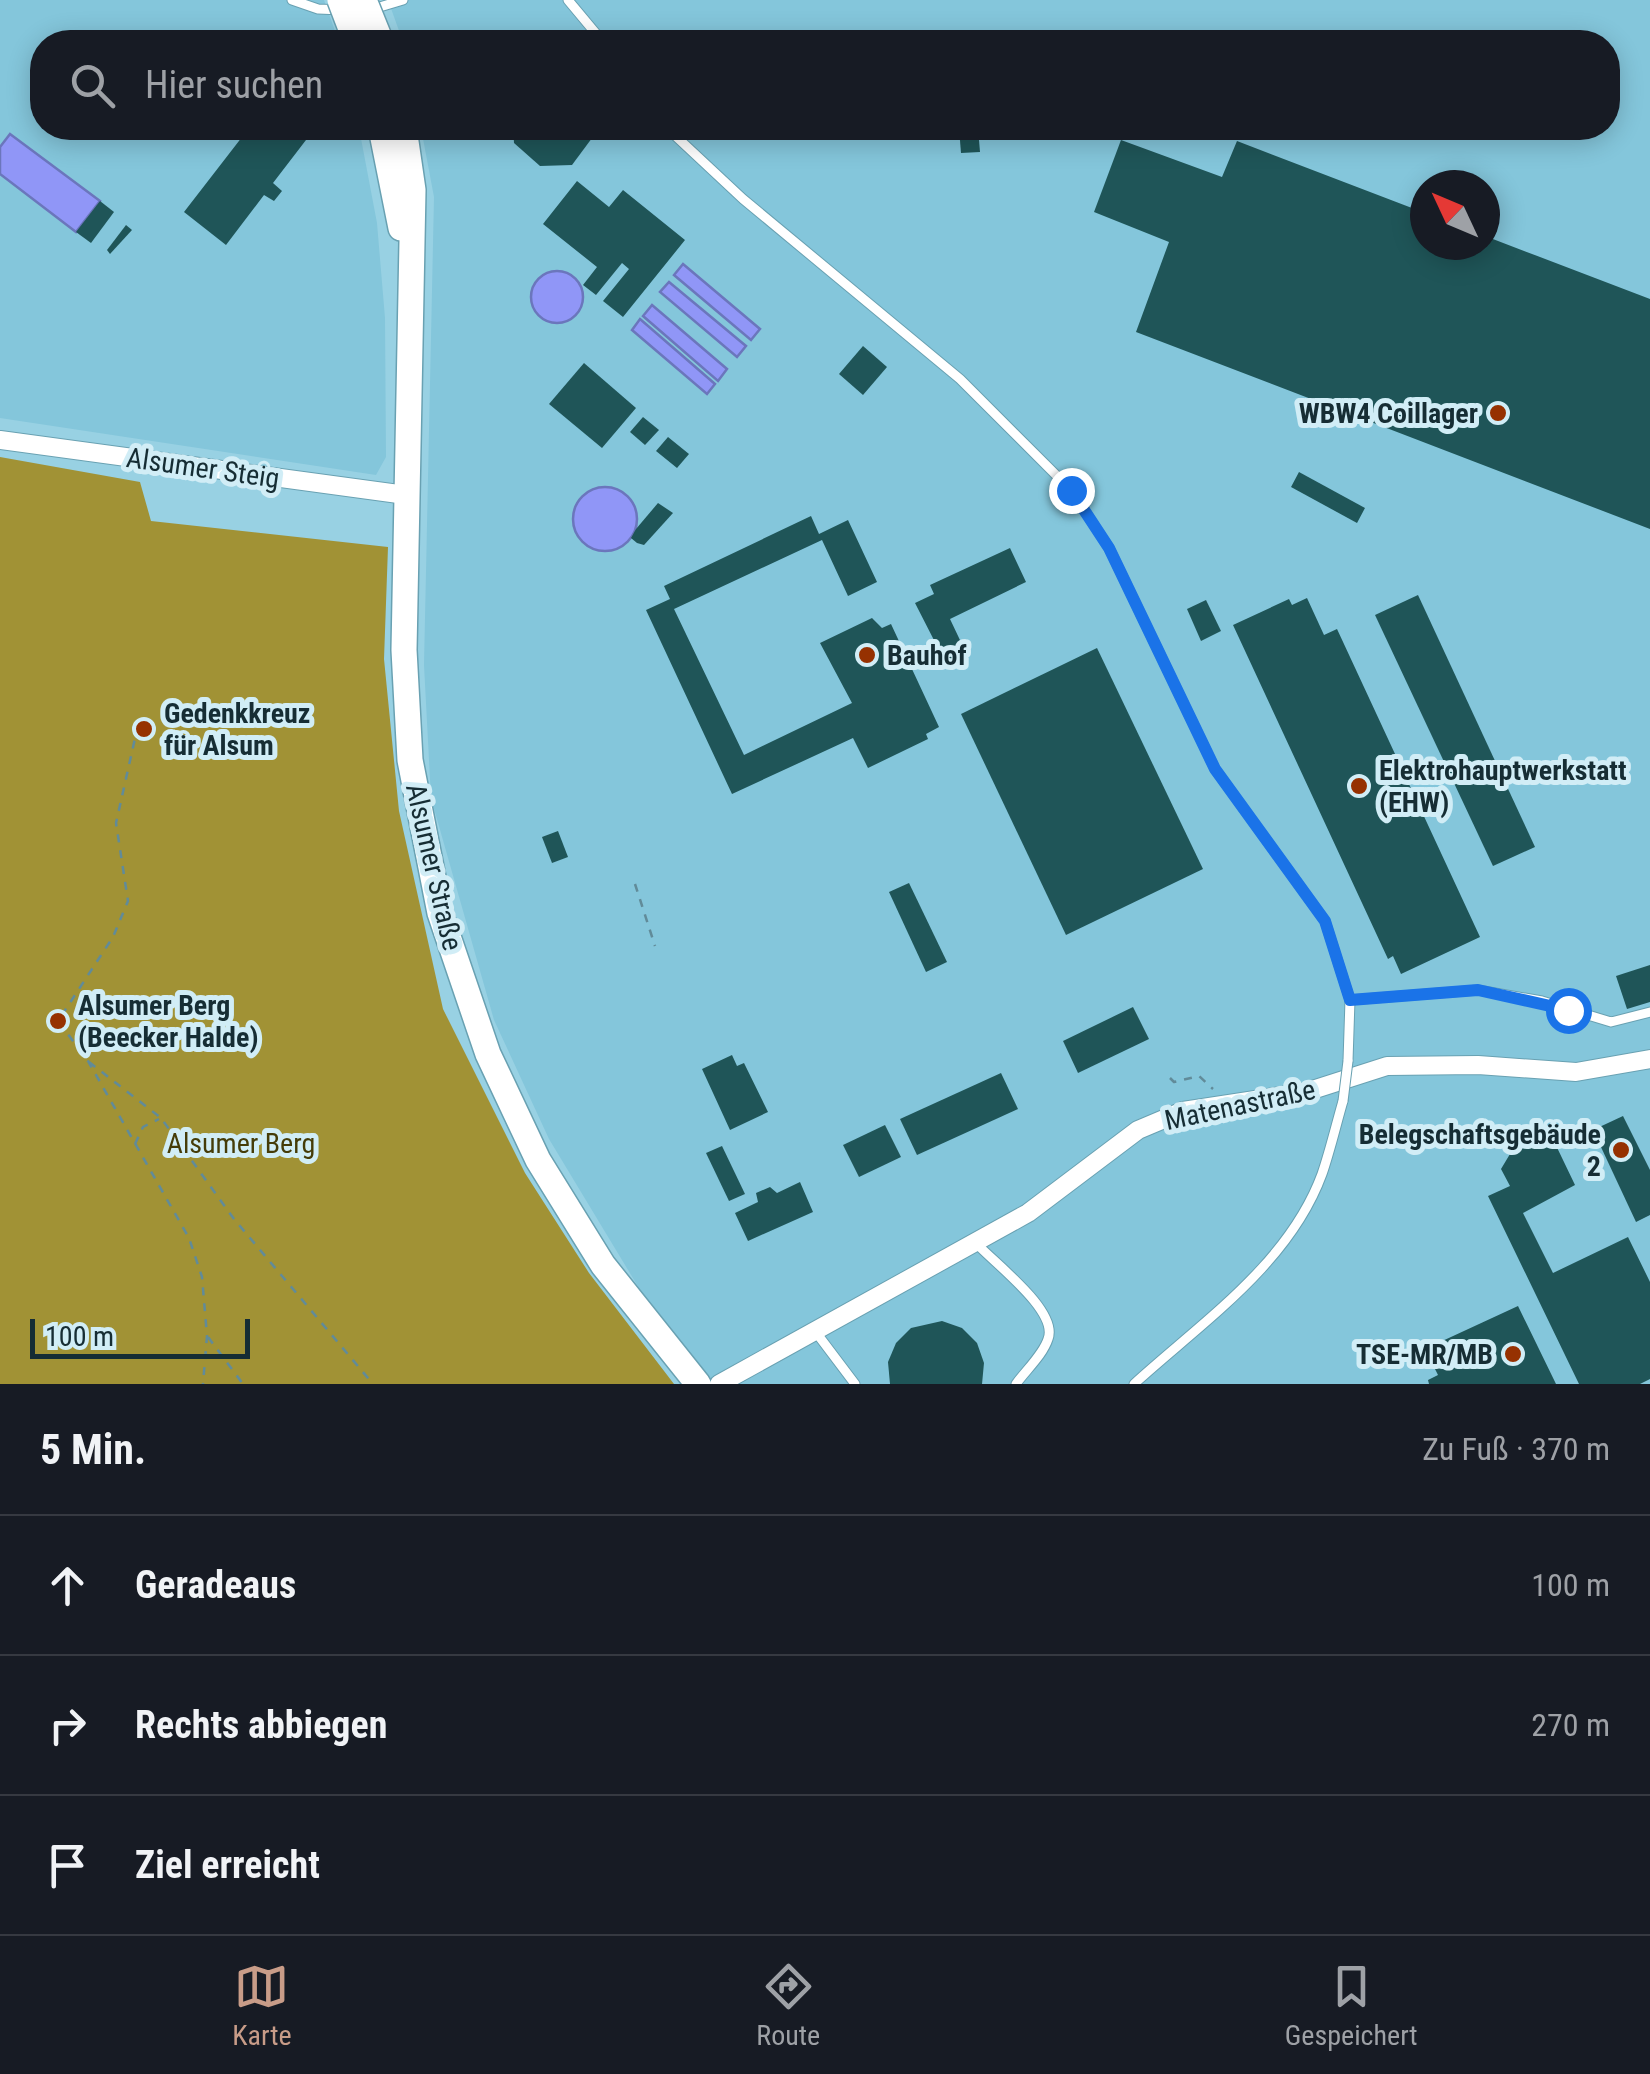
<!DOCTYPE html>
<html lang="de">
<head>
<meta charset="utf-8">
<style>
	:root { --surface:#171b24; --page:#20242c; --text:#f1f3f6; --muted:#9ea1a6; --line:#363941; --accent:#c89c88 }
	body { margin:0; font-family:"Roboto Condensed",sans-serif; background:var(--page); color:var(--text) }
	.compass { position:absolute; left:1410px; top:170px; width:90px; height:90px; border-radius:50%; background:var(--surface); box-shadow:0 5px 25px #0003; rotate:314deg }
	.scale { position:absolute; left:30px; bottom:25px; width:220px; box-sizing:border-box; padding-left:10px; border:5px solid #162d34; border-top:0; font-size:28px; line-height:35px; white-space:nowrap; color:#162d34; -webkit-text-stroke:8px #d1edf6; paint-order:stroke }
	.stop { position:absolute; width:30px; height:30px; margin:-22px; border:8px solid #1a73e8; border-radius:50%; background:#fff }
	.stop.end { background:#1a73e8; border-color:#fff; box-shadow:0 2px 10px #0008 }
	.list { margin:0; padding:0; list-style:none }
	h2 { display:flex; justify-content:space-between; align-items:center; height:130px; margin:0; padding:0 40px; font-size:42px }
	h2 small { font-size:32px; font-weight:400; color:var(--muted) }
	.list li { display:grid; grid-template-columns:65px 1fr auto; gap:30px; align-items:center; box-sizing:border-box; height:140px; padding:0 40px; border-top:2px solid var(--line) }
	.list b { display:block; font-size:38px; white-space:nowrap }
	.list em { font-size:32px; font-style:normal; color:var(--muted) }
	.icon { flex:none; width:55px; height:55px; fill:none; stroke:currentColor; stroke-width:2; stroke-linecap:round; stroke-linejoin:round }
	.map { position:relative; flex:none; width:1650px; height:1384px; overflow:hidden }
	.search { position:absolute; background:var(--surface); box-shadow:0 5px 25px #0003; left:30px; right:30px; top:30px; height:110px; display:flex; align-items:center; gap:25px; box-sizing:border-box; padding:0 35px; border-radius:40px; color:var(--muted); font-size:38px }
	.sheet { height:550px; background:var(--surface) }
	nav { display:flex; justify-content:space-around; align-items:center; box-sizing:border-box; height:140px; border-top:2px solid var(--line); background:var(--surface); font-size:28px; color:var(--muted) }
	nav a { display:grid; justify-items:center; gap:5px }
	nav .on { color:var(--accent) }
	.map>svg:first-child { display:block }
	.built { fill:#84c6db; fill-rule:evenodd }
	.forest { fill:#a19235 }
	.water { fill:#9096f7; stroke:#6b76bc; stroke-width:2.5 }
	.building { fill:#1f5558 }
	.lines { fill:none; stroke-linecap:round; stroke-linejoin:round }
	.lane-casing { stroke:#69a1b2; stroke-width:11 }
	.street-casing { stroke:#69a1b2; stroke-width:20 }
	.secondary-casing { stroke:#69a1b2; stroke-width:28 }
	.path { stroke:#618b99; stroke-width:2.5; stroke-dasharray:8 8; stroke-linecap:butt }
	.lane { stroke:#fff; stroke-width:9 }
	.street { stroke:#fff; stroke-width:18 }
	.secondary { stroke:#fff; stroke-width:25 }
	.lane-bridge-casing { stroke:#69a1b2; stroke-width:11; stroke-linecap:butt }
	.secondary-bridge-casing { stroke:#69a1b2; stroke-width:28; stroke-linecap:butt }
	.lane-bridge { stroke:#fff; stroke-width:9 }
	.secondary-bridge { stroke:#fff; stroke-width:25 }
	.route { stroke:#1a73e8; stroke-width:12 }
	.poi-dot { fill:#963101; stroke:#d1edf6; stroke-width:4 }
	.labels { text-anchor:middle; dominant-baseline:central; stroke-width:10; stroke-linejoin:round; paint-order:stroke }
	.poi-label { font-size:28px; font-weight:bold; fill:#162d34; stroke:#d1edf6; text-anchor:start }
	.street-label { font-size:28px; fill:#162d34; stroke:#d1edf6 }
	.park-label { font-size:28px; fill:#453c08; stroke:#d1edf6 }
</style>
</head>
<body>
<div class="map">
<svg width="1650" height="1384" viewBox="0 0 1650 1384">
	<rect width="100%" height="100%" fill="#98d1e3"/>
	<g class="built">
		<path d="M0,0H324L339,42H42V128H359L377,223L385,318L386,457L376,475L0,418Z"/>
		<path d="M388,0H1650V1384H710L657,1318L549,1139L494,1020L431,798L424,665L434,197L421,128H1608V42H403ZM1425,185H1485V245H1425Z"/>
	</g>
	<path class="forest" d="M0,457L140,482L151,521L388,547L384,659L399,811L443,1009L525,1173L589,1273L674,1384H0Z"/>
	<g class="water">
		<path d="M10,134L100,201L76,232L0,174V147Z"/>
		<path d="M683,264L760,329L751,340L674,275Z"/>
		<circle cx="557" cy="297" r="26"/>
		<path d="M669,282L746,346L737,357L660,292Z"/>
		<path d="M652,305L727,369L718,381L643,316Z"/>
		<path d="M640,319L715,384L707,394L632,330Z"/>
		<circle cx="605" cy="519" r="32"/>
	</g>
	<g class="building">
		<path d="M249,128H290L306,140L273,183L282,191L274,201L264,195L226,245L184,212Z"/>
		<path d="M513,128H594L595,134L572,165L540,166L514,143Z"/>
		<path d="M959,128H978L980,152L961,153Z"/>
		<path d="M1121,140L1222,177L1237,141L1425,213V245H1485V236L1650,299V529L1136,332L1169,242L1094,212Z"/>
		<path d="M577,181L609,207L623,190L685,240L623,317L603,301L629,269L622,263L596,295L583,285L597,267L543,224Z"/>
		<path d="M100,201L114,212L91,243L76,232Z"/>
		<path d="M126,225L132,230L110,254L107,250Z"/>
		<path d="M863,346L887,367L863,395L839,374Z"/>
		<path d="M584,363L636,408L602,448L549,404Z"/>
		<path d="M643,417L659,430L645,445L630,432Z"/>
		<path d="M668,437L689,454L677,468L656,451Z"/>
		<path d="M1299,472L1365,508L1357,523L1291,487Z"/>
		<path d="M658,503L673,513L644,545L637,543L631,538L636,529Z"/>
		<path d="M811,516L819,534L848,520L877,582L848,596L822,540L674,609L744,755L852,703L820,643L872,618L882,628L891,624L939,727L926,734L928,739L868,768L853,738L732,794L646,610L670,599L664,586Z"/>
		<path d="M1010,548L1026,582L950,619L968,657L943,669L933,650L938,648L915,603L934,594L930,585Z"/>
		<path d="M1418,595L1535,847L1493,866L1375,615Z"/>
		<path d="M1307,598L1324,635L1337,629L1480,937L1401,974L1393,956L1388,959L1233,625L1289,599L1292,605Z"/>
		<path d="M1206,600L1221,631L1201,641L1187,609Z"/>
		<path d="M1097,648L1203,869L1066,935L961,714Z"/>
		<path d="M558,831L568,857L552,863L542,837Z"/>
		<path d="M909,883L947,962L926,972L889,892Z"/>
		<path d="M1650,965V1002L1627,1009L1616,976Z"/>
		<path d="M1133,1007L1149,1039L1078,1073L1063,1041Z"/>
		<path d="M732,1055L737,1066L744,1063L768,1112L730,1130L702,1069Z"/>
		<path d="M1001,1073L1018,1109L917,1155L900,1119Z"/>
		<path d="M1623,1116L1650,1170V1215L1636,1222L1593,1130Z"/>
		<path d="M885,1125L901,1157L859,1177L843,1145Z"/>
		<path d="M1551,1135L1575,1185L1523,1213L1553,1273L1628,1237L1650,1282V1379L1640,1384H1579L1488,1196L1510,1186L1501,1169L1510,1154Z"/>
		<path d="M722,1146L745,1194L729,1201L706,1153Z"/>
		<path d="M800,1182L813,1212L748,1241L735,1213L758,1202L756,1193L770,1187L777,1193Z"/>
		<path d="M1518,1306L1556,1384H1429L1428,1380L1438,1375L1425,1349Z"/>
		<path d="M942,1321L962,1328L977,1343L984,1363L982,1384H890L888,1362L896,1343L911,1328Z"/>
	</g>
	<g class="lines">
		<g class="lane-casing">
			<g id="lane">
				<path d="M292,0L318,9L342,10"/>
				<path d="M568,0L603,42"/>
				<path d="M373,9L403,0"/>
				<path d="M667,128L743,199L960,379L1071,490L1109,548L1215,769L1325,921L1350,1000L1348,1061"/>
				<path d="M1350,1000L1478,990L1542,1001L1611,1022L1650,1012"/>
				<path d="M976,1243C994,1263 1059,1311 1048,1339C1043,1355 1025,1371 1016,1384"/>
				<path d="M815,1331L855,1384"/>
				<path d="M1134,1384C1202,1322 1289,1264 1322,1174C1330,1151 1336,1125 1343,1101"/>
			</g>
		</g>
		<g class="street-casing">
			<g id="street">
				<path d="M0,440L406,495"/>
				<path d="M719,1384L1028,1213L1138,1130L1183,1111L1306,1092L1387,1066L1478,1065L1576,1072L1650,1059"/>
			</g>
		</g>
		<g class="secondary-casing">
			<g id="secondary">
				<path d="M381,128L401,228"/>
				<path d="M404,128L413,190L404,650L410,760L440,913L488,1054L538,1160L603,1265L698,1384"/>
			</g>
		</g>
		<g class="path">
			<path d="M138,725L116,823L128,901L113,937L58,1021L88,1061L189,1238L202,1277L207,1336L203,1384"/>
			<path d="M635,884L655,946"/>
			<path d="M89,1062L161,1118L234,1219L373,1384"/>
			<path d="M1170,1078L1174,1082L1199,1076L1213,1089"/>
			<path d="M135,1144L143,1127L159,1119"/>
			<path d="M208,1337L243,1384"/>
		</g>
		<use href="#lane" class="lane"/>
		<use href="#street" class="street"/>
		<use href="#secondary" class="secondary"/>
		<g class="lane-bridge-casing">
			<path id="lane-bridge" d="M1343,1101L1348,1061"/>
		</g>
		<g class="secondary-bridge-casing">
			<g id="secondary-bridge">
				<path d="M340,0L356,42"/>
				<path d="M364,0L381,42"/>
			</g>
		</g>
		<use href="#lane-bridge" class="lane-bridge"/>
		<use href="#secondary-bridge" class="secondary-bridge"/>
	</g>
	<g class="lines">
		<path class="route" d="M1071,490L1109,548L1215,769L1325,921L1350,1000L1478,990L1568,1010"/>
	</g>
	<g class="poi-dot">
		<circle cx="1498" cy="413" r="10"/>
		<circle cx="867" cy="655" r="10"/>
		<circle cx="144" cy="729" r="10"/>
		<circle cx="1359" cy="786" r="10"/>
		<circle cx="58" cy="1021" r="10"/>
		<circle cx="1621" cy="1150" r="10"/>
		<circle cx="1513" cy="1354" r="10"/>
	</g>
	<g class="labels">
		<g class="poi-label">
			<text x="1478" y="413" text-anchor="end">WBW4 Coillager</text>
			<text x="887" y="655">Bauhof</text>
			<text x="164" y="713">Gedenkkreuz<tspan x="164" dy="32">für Alsum</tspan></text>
			<text x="1379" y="770">Elektrohauptwerkstatt<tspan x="1379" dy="32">(EHW)</tspan></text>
			<text x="78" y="1005">Alsumer Berg<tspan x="78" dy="32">(Beecker Halde)</tspan></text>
			<text x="1601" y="1134" text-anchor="end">Belegschaftsgebäude<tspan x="1601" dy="32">2</tspan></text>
			<text x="1493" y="1354" text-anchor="end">TSE-MR/MB</text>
		</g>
		<g class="street-label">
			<text transform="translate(203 468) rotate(8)">Alsumer Steig</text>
			<text transform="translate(434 867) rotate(77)">Alsumer Straße</text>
			<text transform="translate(1240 1105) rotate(-12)">Matenastraße</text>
		</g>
		<g class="park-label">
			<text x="241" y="1143">Alsumer Berg</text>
		</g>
	</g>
</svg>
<svg class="compass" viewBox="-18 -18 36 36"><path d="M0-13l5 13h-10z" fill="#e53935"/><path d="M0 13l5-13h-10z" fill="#9ea1a6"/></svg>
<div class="scale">100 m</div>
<div class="stop" style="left:1568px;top:1010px"></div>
<div class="stop end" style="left:1071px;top:490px"></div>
<div class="search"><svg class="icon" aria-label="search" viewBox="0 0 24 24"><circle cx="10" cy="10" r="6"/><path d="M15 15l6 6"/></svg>Hier suchen</div>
</div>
<section class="sheet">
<h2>5 Min.<small>Zu Fuß · 370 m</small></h2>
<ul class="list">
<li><svg class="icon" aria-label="ahead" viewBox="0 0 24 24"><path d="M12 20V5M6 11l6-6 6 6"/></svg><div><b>Geradeaus</b></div><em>100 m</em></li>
<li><svg class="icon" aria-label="right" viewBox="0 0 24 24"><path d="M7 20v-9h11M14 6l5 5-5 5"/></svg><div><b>Rechts abbiegen</b></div><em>270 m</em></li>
<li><svg class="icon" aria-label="arrive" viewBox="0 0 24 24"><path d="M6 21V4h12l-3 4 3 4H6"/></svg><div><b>Ziel erreicht</b></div></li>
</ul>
</section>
<nav>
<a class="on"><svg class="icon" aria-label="map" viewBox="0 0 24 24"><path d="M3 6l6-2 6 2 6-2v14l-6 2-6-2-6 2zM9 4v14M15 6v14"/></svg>Karte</a>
<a><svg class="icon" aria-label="directions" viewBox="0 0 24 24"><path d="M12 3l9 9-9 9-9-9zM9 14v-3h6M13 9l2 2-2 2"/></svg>Route</a>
<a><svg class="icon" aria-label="saved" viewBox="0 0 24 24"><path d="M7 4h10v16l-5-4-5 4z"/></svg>Gespeichert</a>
</nav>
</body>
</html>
